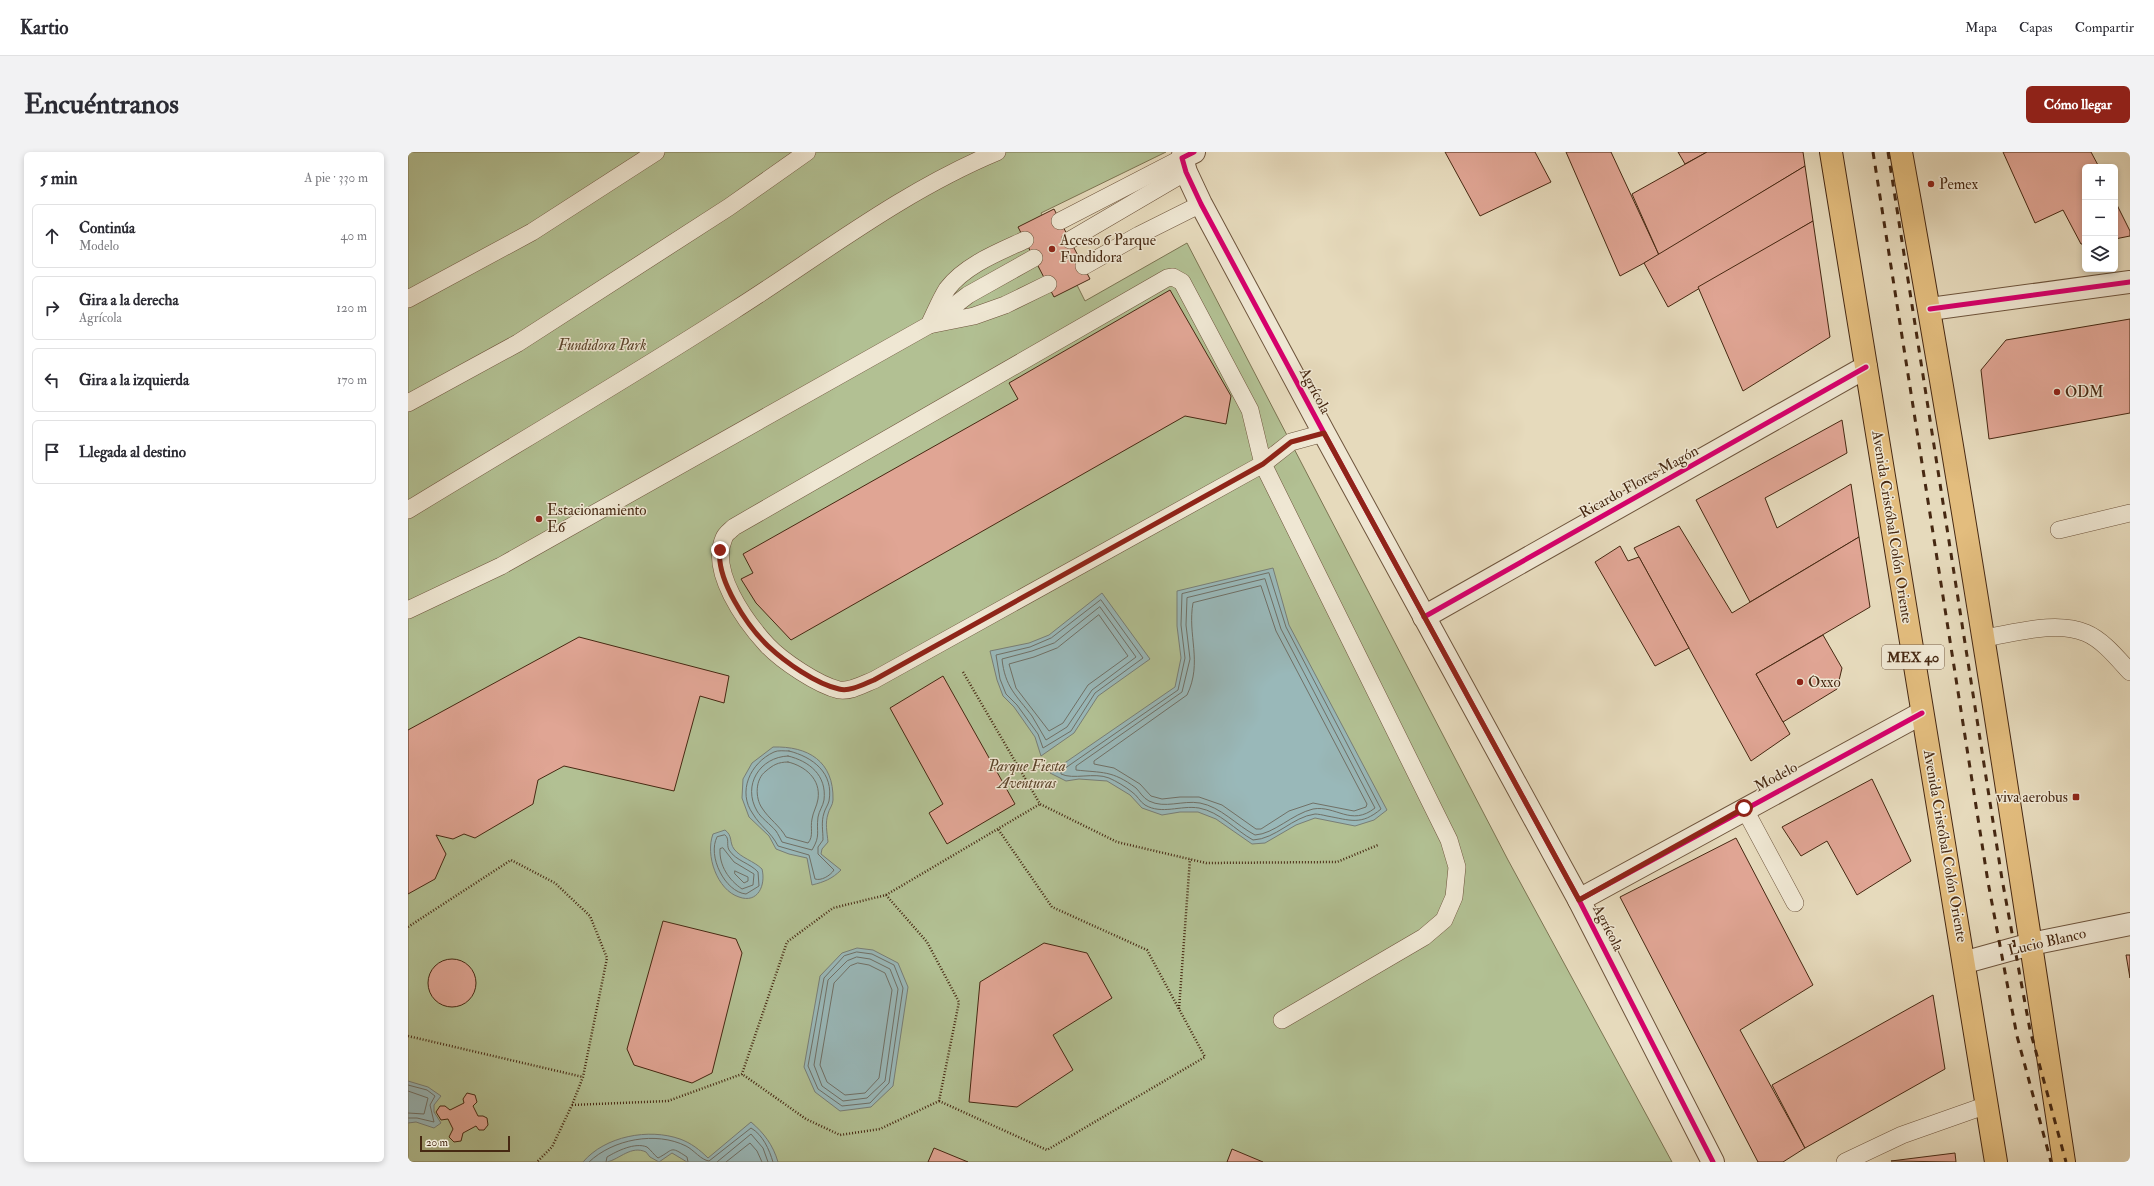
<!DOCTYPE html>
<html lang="es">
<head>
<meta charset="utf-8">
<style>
	:root { --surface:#fff; --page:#f2f2f3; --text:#2b2b33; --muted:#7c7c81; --line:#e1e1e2; --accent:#8f2418 }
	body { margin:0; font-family:"IM FELL Double Pica",serif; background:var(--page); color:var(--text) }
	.controls { position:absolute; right:12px; top:12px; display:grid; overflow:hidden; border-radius:6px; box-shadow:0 2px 6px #0003 }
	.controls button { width:36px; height:36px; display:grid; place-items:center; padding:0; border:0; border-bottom:1px solid var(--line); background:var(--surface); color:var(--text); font:20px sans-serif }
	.scale { position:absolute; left:12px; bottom:10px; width:90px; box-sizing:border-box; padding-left:4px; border:2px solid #462812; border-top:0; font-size:11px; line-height:14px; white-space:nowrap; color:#462812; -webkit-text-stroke:3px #efe7d3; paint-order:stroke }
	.stop { position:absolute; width:12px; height:12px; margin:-9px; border:3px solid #8f2418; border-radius:50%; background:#fff }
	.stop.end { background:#8f2418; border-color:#fff; box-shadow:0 1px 4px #0008 }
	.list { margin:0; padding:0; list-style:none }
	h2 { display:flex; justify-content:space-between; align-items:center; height:52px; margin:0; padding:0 16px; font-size:17px }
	h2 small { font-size:13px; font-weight:400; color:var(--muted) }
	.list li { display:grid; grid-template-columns:26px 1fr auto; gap:12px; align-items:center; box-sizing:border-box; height:64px; margin:0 8px 8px; padding:0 8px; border:1px solid var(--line); border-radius:6px }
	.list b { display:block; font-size:15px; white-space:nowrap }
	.list p { margin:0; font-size:13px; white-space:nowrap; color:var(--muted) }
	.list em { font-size:13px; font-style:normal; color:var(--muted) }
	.icon { flex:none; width:22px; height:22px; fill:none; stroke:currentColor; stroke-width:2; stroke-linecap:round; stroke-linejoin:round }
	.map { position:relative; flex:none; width:1722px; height:1010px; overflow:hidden; border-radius:6px }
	header { display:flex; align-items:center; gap:24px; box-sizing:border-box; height:56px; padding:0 20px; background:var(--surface); border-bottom:1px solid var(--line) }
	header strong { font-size:19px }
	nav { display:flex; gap:22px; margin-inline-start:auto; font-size:14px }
	.intro { display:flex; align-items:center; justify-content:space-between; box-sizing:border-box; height:96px; padding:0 24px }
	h1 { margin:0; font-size:28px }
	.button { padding:10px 18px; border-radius:6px; background:var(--accent); color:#fff; font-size:14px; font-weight:700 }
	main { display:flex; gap:24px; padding:0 24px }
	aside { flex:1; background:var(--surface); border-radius:6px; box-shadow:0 2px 6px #0003 }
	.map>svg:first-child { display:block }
	.green { fill:#b2c093; stroke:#7c7452 }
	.water { fill:#99b8b9; stroke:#787e76 }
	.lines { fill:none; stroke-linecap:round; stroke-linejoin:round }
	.shore { stroke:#707066; stroke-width:1 }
	.building { fill:#e0a594; stroke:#462812 }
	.service-casing { stroke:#6e543c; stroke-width:18 }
	.minor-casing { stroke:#6e543c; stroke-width:24 }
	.tertiary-casing { stroke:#6e543c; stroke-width:24 }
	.primary-casing { stroke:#462812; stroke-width:24 }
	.path { stroke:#462812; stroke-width:2.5; stroke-dasharray:1 2; stroke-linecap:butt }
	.service { stroke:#efe7d3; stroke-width:17 }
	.minor { stroke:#efe7d3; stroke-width:22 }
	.tertiary { stroke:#efe7d3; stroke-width:22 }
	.primary { stroke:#e3bd7e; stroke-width:22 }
	.rail { stroke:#462812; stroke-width:3; stroke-dasharray:7 7; stroke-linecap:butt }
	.cycleway-casing { stroke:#efe7d3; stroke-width:8 }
	.cycleway { stroke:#d6006c; stroke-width:5 }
	.route { stroke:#8f2418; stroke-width:5 }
	.poi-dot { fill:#8f2418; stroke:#efe7d3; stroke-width:1.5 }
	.labels { text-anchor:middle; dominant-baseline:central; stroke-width:3; stroke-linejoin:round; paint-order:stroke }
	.shield { fill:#efe7d3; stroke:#79614c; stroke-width:1 }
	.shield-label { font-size:14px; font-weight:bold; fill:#462812 }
	.poi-label { font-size:15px; fill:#462812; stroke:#efe7d3; text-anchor:start }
	.park-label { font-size:15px; font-style:italic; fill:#5c462c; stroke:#efe7d3 }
	.street-label { font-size:15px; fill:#462812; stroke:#efe7d3 }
</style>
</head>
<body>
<header>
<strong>Kartio</strong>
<nav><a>Mapa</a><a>Capas</a><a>Compartir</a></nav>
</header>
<div class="intro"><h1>Encuéntranos</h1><a class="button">Cómo llegar</a></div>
<main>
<aside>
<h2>5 min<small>A pie · 330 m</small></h2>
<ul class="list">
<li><svg class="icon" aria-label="ahead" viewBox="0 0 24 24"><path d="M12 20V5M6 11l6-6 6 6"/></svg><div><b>Continúa</b><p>Modelo</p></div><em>40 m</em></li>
<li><svg class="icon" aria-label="right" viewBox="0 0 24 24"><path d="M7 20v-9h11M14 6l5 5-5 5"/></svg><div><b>Gira a la derecha</b><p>Agrícola</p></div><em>120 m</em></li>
<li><svg class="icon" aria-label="left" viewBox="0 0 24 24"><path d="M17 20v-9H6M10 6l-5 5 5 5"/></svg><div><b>Gira a la izquierda</b></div><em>170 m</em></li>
<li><svg class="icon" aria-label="arrive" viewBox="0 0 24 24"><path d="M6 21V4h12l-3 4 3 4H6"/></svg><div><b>Llegada al destino</b></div></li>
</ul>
</aside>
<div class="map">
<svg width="1722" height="1010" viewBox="0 0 1722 1010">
	<rect width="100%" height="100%" fill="#e6dabc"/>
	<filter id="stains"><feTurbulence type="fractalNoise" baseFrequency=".005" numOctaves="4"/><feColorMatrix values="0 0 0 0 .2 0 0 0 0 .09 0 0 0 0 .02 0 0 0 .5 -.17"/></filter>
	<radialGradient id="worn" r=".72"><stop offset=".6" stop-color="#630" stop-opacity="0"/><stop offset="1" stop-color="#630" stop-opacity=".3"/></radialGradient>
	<path class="green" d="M0,0H758L633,61L677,149L779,91L1100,708L1264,1010H0Z"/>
	<g class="water">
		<path d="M865,416L881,473L979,658L966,668L947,674L907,666L888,673L857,691L844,692L808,667L790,660H772L754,663L734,656L722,643L699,629L671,627L658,629L642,621L767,535L773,506L769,474V439Z"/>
		<path d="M694,441L742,507L690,544L666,581L633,604L627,585L606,555L595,544L589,528L582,499L621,491L641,483Z"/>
		<path d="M365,595C400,594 426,609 425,648C425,653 421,657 420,662C417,671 419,680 420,690L414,697L413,702L433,718C424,727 416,730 404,733L399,706L381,702L368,697L361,684L341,665L334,646L335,627L344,611Z"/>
		<path d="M317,678C325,684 321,690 326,697C333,706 346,709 354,717C358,733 350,752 331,745C309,738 297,703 305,682Z"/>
		<path d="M449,796L465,798L490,811L500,835L485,934L463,955L432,959L407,940L396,915L412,824L434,801Z"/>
		<path d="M0,929L20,935L33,944L26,953V960L33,971L26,976L8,970L0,971Z"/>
		<path d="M343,970C356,981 365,993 370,1010H279L264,1001L251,1010L242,1005L238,1000C223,993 212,1007 199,1010C192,1010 182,1010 175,1010C197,984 241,976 272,987C283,991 292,998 300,1006Z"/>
	</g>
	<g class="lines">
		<g class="shore">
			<path d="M861,421L878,475L973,657C953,674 942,668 919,664C915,663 910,662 907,662C884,665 868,687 845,688C827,678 812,660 791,656C772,653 754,663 737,653C732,650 729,643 724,640C718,635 708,629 701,626C686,620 665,628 653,622V619L770,538L777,506L773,473L774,442Z"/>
			<path d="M857,427L873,477L967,656C943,675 928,653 905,657C884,662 866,682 847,683C828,673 813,655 792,651C774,648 757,657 741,649C735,646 732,640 728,636C704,618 694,621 668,618V614L774,540L782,507L778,473L779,446Z"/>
			<path d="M853,434L868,479L959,652L958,655L946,659L905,651L881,659L853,677H848L814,653L791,645H772L754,647L743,644L732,632L706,616L686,612V609L779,543C795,510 779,483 785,451Z"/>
			<path d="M693,448L735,506L687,541L663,579L635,596L630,582L609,553L598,542L592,527L588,503L622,495L643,486Z"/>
			<path d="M692,455L728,505L684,538L659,575L638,588C633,580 629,572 624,564C608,543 597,535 594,507L624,499L646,491Z"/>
			<path d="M691,463L720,504L680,533L655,571L641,579L608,536L601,512L626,505L649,496Z"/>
			<path d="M381,599C405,605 426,621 421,649C420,653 417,657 416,661C413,670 415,679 415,688L410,695V702L426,718C422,724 413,729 407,727L401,703L370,694C363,680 352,674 345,662C329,640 342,611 366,600C370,598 376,599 381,599Z"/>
			<path d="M380,604C401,609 419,623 416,648C415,654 411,659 410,665C408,681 413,683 404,698L374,690C372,686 370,682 368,679C362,672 353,666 349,659C334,633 352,605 380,604Z"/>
			<path d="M380,610C397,614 413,627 410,647C409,654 405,660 404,667C402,676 406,684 400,691L378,685C372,674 361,667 354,656C347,646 347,627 358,619C365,613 370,610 380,610Z"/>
			<path d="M317,683C322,687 318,692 321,698C328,709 342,711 350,720L351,734L338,742C317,740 299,704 309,685Z"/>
			<path d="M315,696L326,710L346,722L345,733L334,737C321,728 311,714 312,697Z"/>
			<path d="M327,719L340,725V729L336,731L327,722Z"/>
			<path d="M449,800L464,802L486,813L495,836L481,931L462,951L434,954L410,937L400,914L416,826L436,804Z"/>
			<path d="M449,805L462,807L482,817L490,837L477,929L459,946L435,949L414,934L406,913L420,828L439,809Z"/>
			<path d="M450,811L461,813L477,821L484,838L471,926L457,941L437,943L419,930L412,913L426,831L442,814Z"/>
			<path d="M0,933L19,938L27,944L22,953L26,970L9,966H0"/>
			<path d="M0,939L20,946L16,962L0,961"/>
			<path d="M181,1010C205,987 248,979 278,994C286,998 293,1008 301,1009L343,976C355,983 361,997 365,1010"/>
			<path d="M198,1010L199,1005C209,999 227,990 239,995C243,998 246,1003 250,1006C266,998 261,993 279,1005L280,1010"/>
			<path d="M309,1010L343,982L355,996L360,1010"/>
			<path d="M318,1010L342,991L349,999L354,1010"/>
		</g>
	</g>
	<g class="building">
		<path d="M1037,0H1127L1143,30L1072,64Z"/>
		<path d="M1158,0H1203L1251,103L1212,124Z"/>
		<path d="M1270,0H1299L1277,12Z"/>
		<path d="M1299,0H1395L1397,14L1251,103L1224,42Z"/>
		<path d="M1595,0H1683L1691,15H1677V92H1673L1655,58L1627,71Z"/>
		<path d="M1397,14L1405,69L1260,155L1236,111Z"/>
		<path d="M1707,49L1722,79V84L1707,87Z"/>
		<path d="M646,57L682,127L646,145L610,75Z"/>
		<path d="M1405,69L1422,185L1335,239L1290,135Z"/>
		<path d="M762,138L823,244L818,272L777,264L383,488L348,451L333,427L345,421L335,402L610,247L601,231Z"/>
		<path d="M1722,167V261L1581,287L1573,218L1598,188Z"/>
		<path d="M1434,268L1439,301L1357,346L1369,376L1443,332L1451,385L1342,450L1288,348Z"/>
		<path d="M1271,374L1324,461L1451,385L1462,455L1348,522L1382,582L1343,609L1226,396Z"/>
		<path d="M1212,394L1220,409L1231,405L1281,496L1247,514L1187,410Z"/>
		<path d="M1415,483L1434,516L1429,537L1375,570L1348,522Z"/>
		<path d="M171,485L321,524L316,551L292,544L266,639L156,614L130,628L125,652L67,686L56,682L45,687L28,683L38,702L27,727L0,742V578Z"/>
		<path d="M535,524L607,652L539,692L521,661L535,652L482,556Z"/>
		<path d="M1464,627L1503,709L1449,743L1419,689L1393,704L1374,675Z"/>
		<path d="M1328,686L1405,833L1332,878L1397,996L1375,1010H1350L1212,745Z"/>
		<path d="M255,769L328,787L334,801L304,921L284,931L226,913L219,897Z"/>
		<path d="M636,791L679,801L704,846L645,883L665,918L609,955L561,950L572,830Z"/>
		<path d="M1718,803H1722V826Z"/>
		<circle cx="44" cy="831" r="24"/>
		<path d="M1525,843L1537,917L1397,996L1364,933Z"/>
		<path d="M59,941L67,943L69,950L65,954L70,964H75L79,966L80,973L76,978H71L68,974L55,981L53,989L46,990L41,985L45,977L40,967L33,968L28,960L32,954H37L42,958L56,951L55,947Z"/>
		<path d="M526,996L560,1010H520Z"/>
		<path d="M824,997L855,1010H819Z"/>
		<path d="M1547,1001L1548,1010L1483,1009Z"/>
	</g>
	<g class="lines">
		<g class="service-casing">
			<g id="service">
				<path d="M652,69L774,6L773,0"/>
				<path d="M662,88L778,20"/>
				<path d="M626,106L560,143L521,173L566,164L597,153L640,132"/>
				<path d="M676,114L731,83L793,52"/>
				<path d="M0,147L124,80L248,0"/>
				<path d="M0,251L110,191L321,55L399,0"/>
				<path d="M0,358C108,292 218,228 325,159C412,104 493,40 589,0"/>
				<path d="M1651,378L1722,361"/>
				<path d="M0,458L93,414L521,173C527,161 532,148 539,137C557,113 591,100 617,88"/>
				<path d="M1576,486C1608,481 1648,468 1678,481C1695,488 1710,507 1722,520"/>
				<path d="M1336,656L1387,751"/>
				<path d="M874,868L1016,785L1036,768L1046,745L1049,715L1041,688L855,312L466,528C456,532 442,540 431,538C410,533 374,509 359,493C337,469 301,419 316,386C317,382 323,378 326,375L759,126L765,125L774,130L842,258L855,312L883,290L916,281"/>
				<path d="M1437,1010L1494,983L1579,953"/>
			</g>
		</g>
		<g class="minor-casing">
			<g id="minor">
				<path d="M786,0L774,6L778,20L793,52L916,281L1171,748L1305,1010"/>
				<path d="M1016,465L1458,215"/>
				<path d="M1171,748L1514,561"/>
				<path d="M1558,810L1623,792L1722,772"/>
			</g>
		</g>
		<g class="tertiary-casing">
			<path id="tertiary" d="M1522,157L1722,130"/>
		</g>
		<g class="primary-casing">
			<g id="primary">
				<path d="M1423,0C1477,337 1536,673 1588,1010"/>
				<path d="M1493,0C1554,336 1605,673 1656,1010"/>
			</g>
		</g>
		<g class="path">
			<path d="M555,520L632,652L709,690L798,711L929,710L970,693"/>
			<path d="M478,743L632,652"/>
			<path d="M0,775L103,708L147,731L182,764L199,806L175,925L164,953L144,995L129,1010"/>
			<path d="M771,857L782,707"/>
			<path d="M0,884L175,925"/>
			<path d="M531,949L639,998L797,905L739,798L644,755L590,677"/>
			<path d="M164,953L260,949L334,922L379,790L425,756L478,743L519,790L551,850L531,949L472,977L432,983L398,967L334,922"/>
		</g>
		<use href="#service" class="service"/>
		<use href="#minor" class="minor"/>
		<use href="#tertiary" class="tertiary"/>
		<use href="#primary" class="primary"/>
		<g class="rail">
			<path d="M1465,0L1580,730L1609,884L1643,1010"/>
			<path d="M1480,0L1594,727L1622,878L1658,1010"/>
		</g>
		<g class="cycleway-casing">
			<g id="cycleway">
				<path d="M786,0L774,6L778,20L793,52L916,281L1171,748L1305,1010"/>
				<path d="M1522,157L1722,130"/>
				<path d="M1016,465L1458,215"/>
				<path d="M1171,748L1514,561"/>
			</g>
		</g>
		<use href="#cycleway" class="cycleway"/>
	</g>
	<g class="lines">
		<path class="route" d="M312,398C308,427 339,474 360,494C377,510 408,532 431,537C442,540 456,532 466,528L855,312L883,290L916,281L1171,748L1336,656"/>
	</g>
	<g class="poi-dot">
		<circle cx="1523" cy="32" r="4"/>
		<circle cx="644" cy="97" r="4"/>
		<circle cx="1649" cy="240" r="4"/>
		<circle cx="131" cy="367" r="4"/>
		<circle cx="1392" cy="530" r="4"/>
		<rect x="1664" y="641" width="8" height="8" rx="2"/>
	</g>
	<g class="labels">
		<rect class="shield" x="1474" y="493" width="62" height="24" rx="3"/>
		<g class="shield-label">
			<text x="1505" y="505">MEX 40</text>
		</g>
		<g class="poi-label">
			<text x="1531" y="32">Pemex</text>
			<text x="652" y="88">Acceso 6 Parque<tspan x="652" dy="17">Fundidora</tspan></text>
			<text x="1657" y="240">ODM</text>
			<text x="139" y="358">Estacionamiento<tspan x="139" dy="17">E6</tspan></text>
			<text x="1400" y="530">Oxxo</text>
			<text x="1660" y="645" text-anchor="end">viva aerobus</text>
		</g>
		<g class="park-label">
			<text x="194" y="193">Fundidora Park</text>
			<text x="619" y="614">Parque Fiesta<tspan x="619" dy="17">Aventuras</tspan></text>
		</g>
		<g class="street-label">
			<text transform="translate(907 239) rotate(62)">Agrícola</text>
			<text transform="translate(1231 330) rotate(-29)">Ricardo Flores Magón</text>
			<text transform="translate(1484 375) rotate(81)">Avenida Cristóbal Colón Oriente</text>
			<text transform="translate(1368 625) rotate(-28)">Modelo</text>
			<text transform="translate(1537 694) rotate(80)">Avenida Cristóbal Colón Oriente</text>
			<text transform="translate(1200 776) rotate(63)">Agrícola</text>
			<text transform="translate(1639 790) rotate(-13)">Lucio Blanco</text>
		</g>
	</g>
	<rect width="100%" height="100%" filter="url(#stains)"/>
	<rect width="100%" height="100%" fill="url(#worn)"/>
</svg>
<div class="controls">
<button>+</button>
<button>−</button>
<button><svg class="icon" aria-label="layers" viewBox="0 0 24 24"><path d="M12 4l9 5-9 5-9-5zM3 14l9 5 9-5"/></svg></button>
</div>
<div class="scale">20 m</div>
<div class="stop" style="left:1336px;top:656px"></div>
<div class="stop end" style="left:312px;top:398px"></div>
</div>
</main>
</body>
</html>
